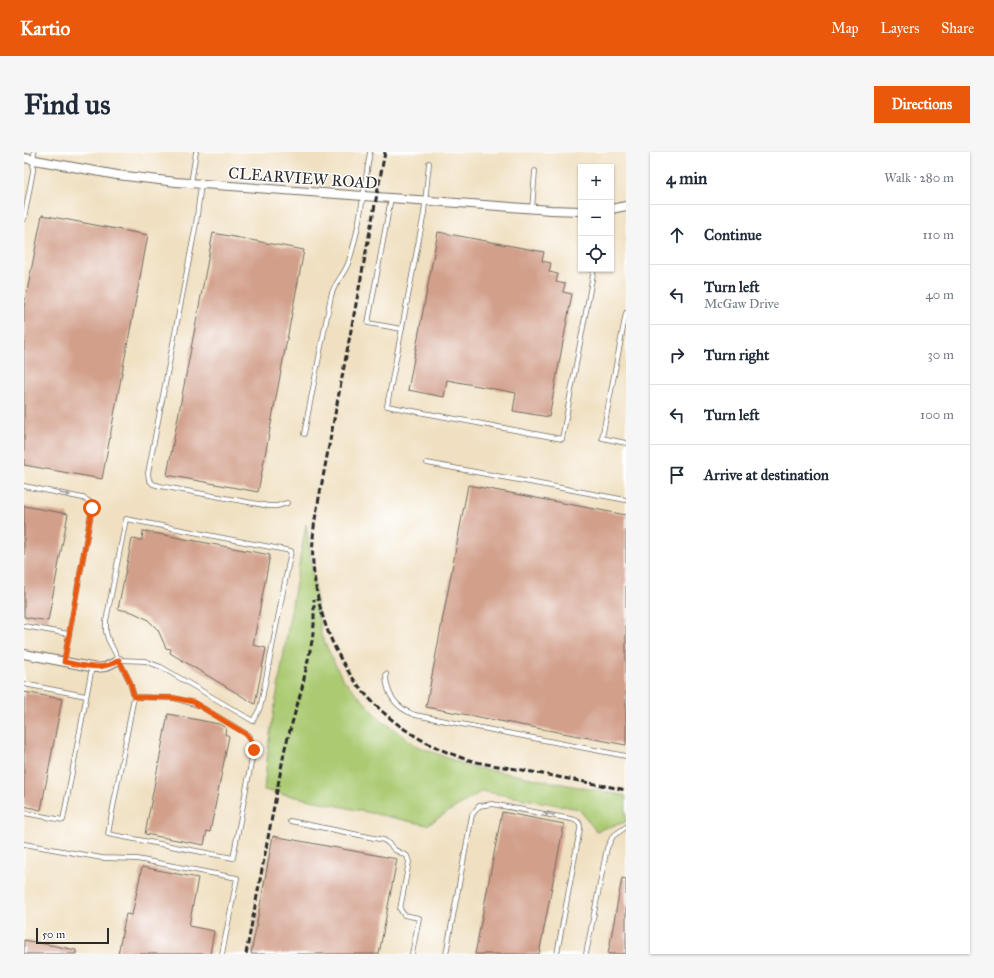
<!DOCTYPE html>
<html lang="en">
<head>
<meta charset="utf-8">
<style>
	:root { --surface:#fff; --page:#f6f6f7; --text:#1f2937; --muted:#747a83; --line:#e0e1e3; --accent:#ea580c }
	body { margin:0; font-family:"IM FELL Great Primer",serif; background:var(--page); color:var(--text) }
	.controls { position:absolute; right:12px; top:12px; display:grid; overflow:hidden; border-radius:0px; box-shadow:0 1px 3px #0004 }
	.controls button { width:36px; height:36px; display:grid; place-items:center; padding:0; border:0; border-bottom:1px solid var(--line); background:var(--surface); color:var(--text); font:20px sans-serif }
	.scale { position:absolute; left:12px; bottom:10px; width:73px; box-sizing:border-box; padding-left:4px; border:2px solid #2b2b2b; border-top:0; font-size:11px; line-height:14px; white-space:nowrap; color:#2b2b2b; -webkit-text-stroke:3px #fff; paint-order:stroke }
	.stop { position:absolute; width:12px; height:12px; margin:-9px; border:3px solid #ea580c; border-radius:50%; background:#fff }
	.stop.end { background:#ea580c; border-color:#fff; box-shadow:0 1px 4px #0008 }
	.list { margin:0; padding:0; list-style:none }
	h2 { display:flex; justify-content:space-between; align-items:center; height:52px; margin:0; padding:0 16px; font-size:17px }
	h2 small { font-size:13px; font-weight:400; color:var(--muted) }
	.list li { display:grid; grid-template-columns:26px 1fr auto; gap:12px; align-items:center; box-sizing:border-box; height:60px; padding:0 16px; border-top:1px solid var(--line) }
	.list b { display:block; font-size:15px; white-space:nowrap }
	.list p { margin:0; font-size:13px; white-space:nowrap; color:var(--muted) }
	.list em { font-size:13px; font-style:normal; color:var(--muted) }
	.icon { flex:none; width:22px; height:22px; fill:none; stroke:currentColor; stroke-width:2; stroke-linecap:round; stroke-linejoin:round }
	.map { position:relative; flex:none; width:602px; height:802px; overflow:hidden; border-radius:0px }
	header { display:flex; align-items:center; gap:24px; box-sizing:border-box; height:56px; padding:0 20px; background:var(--accent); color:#fff }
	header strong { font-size:19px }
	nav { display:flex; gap:22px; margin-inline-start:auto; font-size:14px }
	.intro { display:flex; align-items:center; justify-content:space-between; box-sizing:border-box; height:96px; padding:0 24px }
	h1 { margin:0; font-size:28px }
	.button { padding:10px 18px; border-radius:0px; background:var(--accent); color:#fff; font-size:14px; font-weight:700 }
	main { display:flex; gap:24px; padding:0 24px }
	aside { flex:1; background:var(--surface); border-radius:0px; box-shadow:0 1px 3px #0004 }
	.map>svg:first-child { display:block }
	.green { fill:#abca72; stroke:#6b7a4e }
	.building { fill:#d29f8a }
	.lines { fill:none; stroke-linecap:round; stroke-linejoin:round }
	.lane-casing { stroke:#706a60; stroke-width:5.5 }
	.street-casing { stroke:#706a60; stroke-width:10 }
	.lane { stroke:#fff; stroke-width:4 }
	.street { stroke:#fff; stroke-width:8 }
	.rail { stroke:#2b2b2b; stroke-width:3; stroke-dasharray:6 3; stroke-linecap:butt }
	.oneway { fill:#a0a0a0 }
	.route { stroke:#ea580c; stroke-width:5 }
	.labels { text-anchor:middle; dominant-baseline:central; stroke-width:3; stroke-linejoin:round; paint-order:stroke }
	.street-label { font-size:16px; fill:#2b2b2b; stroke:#fff }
</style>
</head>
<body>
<header>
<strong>Kartio</strong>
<nav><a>Map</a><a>Layers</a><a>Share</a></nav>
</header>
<div class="intro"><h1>Find us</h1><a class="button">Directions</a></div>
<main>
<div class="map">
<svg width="602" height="802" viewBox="0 0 602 802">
	<rect width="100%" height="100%" fill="#fff"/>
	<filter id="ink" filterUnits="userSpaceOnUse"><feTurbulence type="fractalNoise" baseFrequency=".025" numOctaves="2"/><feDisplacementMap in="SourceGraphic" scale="8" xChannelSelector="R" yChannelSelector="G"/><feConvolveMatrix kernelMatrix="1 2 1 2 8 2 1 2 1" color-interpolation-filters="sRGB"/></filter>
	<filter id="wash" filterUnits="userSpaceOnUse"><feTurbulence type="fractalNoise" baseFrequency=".012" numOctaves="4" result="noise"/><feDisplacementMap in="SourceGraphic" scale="16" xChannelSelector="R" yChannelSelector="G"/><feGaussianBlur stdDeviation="0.9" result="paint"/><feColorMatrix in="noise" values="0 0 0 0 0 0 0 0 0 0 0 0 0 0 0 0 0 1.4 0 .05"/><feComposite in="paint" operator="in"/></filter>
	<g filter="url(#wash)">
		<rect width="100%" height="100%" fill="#f0e0c1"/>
		<path class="green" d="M282,372L297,483L318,526L358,569L393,594L444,614L602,644V670L572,679L555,657L458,639L403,673L240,638L245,588Z"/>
		<g id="blocks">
			<g class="building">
				<path d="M18,63L124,83L78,327L0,313V155Z"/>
				<path d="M414,80L520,100L518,109L527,111L525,120L534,122L532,130L541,132L539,140L548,142L525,265L489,259L492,241L423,228L420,245L384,238Z"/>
				<path d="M189,81L280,98L234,340L143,323Z"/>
				<path d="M444,333L602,363V593L402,555Z"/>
				<path d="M0,354L44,362L24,469L0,465Z"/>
				<path d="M119,379L246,403L229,493L242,496L231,552L146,501L147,497L142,496L134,478L123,467L108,460L94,457L108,387L118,388Z"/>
				<path d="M0,540L38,547L17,658L0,654Z"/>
				<path d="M144,562L195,572L202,576L201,582L205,584L186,680L183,679L180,693L121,682Z"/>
				<path d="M478,660L540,672L515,802H451Z"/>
				<path d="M249,684L373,707L355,802H227Z"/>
				<path d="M118,715L174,726L165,774L190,779L186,802H94L102,762L108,763Z"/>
				<path d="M598,726L602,727V802H584Z"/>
				<path d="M0,788L52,798V802H0Z"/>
			</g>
		</g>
	</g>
	<g filter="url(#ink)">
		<use href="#blocks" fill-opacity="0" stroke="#706a60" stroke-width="1"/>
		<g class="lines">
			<g class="lane-casing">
				<g id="lane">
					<path d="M405,11L400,61L363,254L538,287L570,117"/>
					<path d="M167,31L172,0"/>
					<path d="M177,32L172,72L124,321L125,328L129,332L136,334L245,354H253L263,351"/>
					<path d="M367,46L344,171L378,177"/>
					<path d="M508,57L511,19"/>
					<path d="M0,67L9,19L10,0"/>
					<path d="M602,161L578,286L602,291"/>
					<path d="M280,282L307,144C310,131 321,122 325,109C336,76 340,35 346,0"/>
					<path d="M403,311L602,348"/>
					<path d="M0,334L59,346L66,350L68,356L40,510"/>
					<path d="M0,474L45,482"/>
					<path d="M95,508L121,509L137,515L229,569L235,558L237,552L267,399L102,367L82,469V480L84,487L106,530L110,545L84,682L209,706L229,601V591L223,582L174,553L150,546L110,545"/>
					<path d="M362,522C362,542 372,556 391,563L602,604"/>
					<path d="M0,532L62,544"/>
					<path d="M0,661L39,668L68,515"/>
					<path d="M266,669L360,688L364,691L371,698L383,704L385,710L376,757L380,763L395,766L388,802"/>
					<path d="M0,692L78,706L113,707L213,726L198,802"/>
					<path d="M422,802L448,663L455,654L468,652L547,667C553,668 557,671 556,677L533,802"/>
					<path d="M562,802L583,696L589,684L602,675"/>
				</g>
			</g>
			<g class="street-casing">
				<g id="street">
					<path d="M0,6L93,23L152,30L527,58L557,59"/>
					<path d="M587,57L602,54"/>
					<path d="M0,502L72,516L81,515L95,508"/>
				</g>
			</g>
			<use href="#lane" class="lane"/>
			<use href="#street" class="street"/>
			<g class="rail">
				<path d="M361,0L291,367C289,382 288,397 289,412C296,502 348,573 433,604C453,612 476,614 498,618C533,625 567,631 602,638"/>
				<path d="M222,802L261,596L278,536L288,489L290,473V447"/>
			</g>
		</g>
		<defs><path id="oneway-solid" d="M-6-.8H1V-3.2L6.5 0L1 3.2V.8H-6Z"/></defs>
		<g class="oneway">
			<use href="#oneway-solid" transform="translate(41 342) rotate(11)"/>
			<use href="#oneway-solid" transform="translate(525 662) rotate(-169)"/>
		</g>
	</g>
	<g class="lines" filter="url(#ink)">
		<path class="route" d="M68,356L40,510C59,513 77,520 95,508L106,530L110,545L150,546L169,550L222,582L229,591L230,598"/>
	</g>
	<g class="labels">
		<g class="street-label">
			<text transform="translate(279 26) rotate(4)">CLEARVIEW ROAD</text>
		</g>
	</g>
</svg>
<div class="controls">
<button>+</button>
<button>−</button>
<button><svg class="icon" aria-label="locate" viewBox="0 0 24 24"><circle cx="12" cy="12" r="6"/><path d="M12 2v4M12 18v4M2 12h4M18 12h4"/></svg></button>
</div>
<div class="scale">50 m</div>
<div class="stop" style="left:68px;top:356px"></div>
<div class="stop end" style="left:230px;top:598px"></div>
</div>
<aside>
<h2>4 min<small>Walk · 280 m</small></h2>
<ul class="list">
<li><svg class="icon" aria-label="ahead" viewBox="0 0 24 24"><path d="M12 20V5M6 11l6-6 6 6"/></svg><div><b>Continue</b></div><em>110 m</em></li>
<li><svg class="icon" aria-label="left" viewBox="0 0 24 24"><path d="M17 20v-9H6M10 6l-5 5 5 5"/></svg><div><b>Turn left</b><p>McGaw Drive</p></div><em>40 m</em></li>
<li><svg class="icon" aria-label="right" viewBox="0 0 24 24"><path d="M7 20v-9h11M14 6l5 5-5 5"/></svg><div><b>Turn right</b></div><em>30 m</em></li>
<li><svg class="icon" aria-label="left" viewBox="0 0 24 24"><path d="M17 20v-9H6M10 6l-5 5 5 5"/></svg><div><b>Turn left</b></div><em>100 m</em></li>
<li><svg class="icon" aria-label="arrive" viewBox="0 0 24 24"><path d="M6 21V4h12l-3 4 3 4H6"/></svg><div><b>Arrive at destination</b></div></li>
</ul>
</aside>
</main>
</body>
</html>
